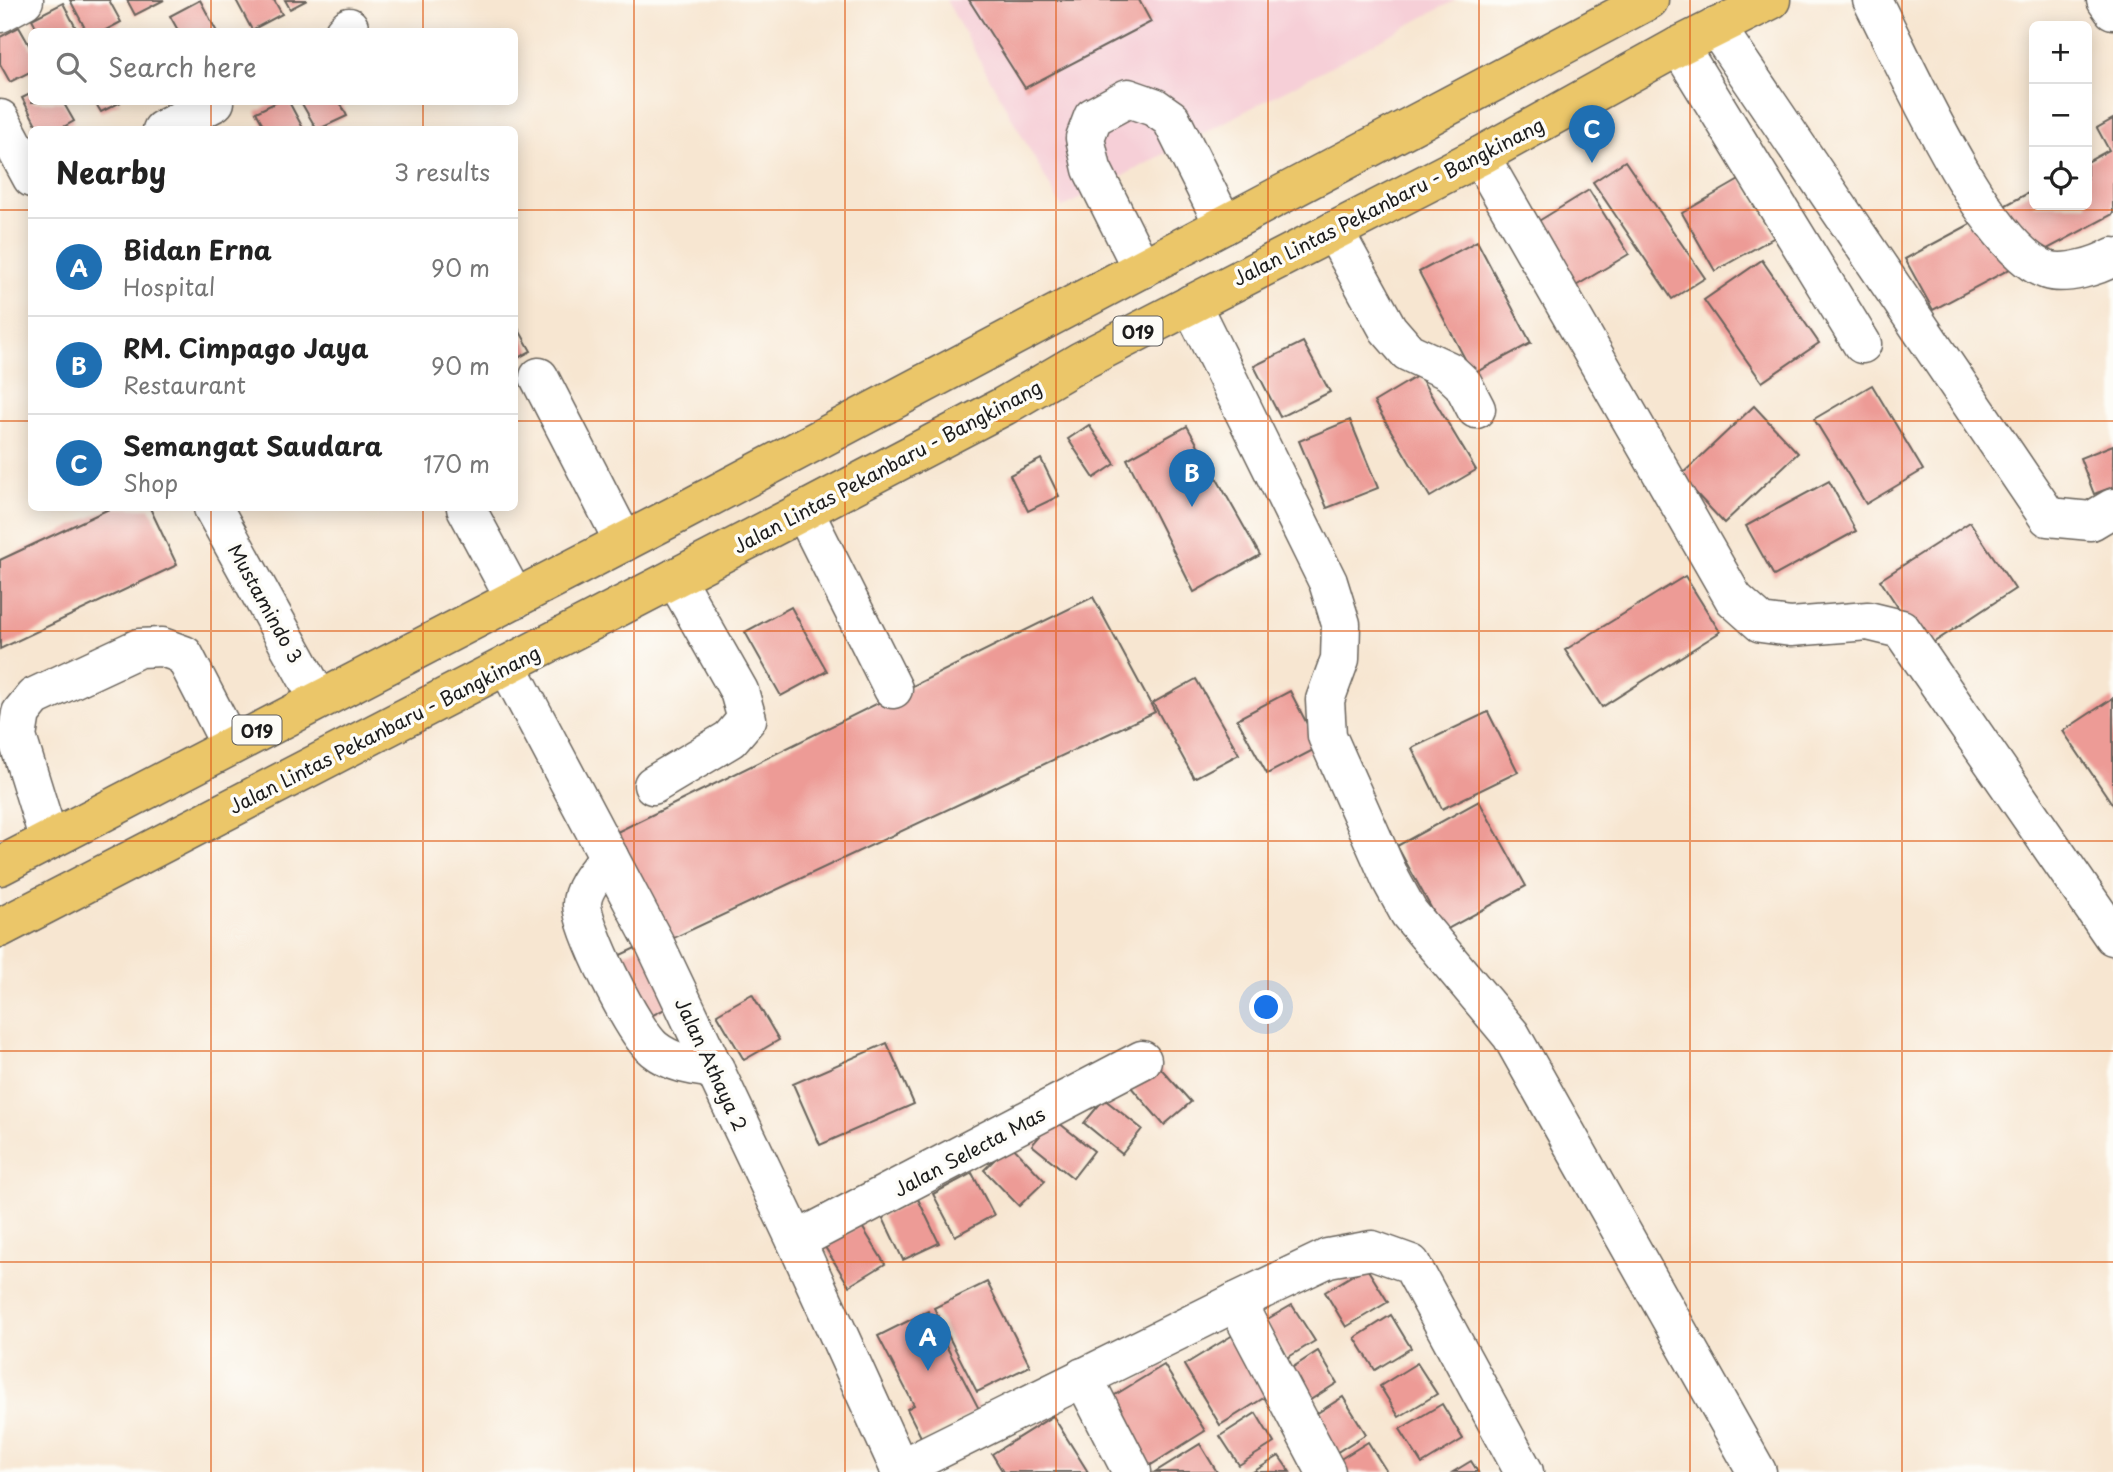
<!DOCTYPE html>
<html lang="en">
<head>
<meta charset="utf-8">
<style>
	:root { --surface:#fff; --page:#f2f2f2; --text:#222; --muted:#767676; --line:#e0e0e0; --accent:#1f6fb2 }
	body { margin:0; font-family:"Playpen Sans",sans-serif; background:var(--page); color:var(--text) }
	.controls { position:absolute; right:21px; top:21px; display:grid; overflow:hidden; border-radius:10px; box-shadow:0 4px 18px #0003 }
	.controls button { width:63px; height:63px; display:grid; place-items:center; padding:0; border:0; border-bottom:2px solid var(--line); background:var(--surface); color:var(--text); font:35px sans-serif }
	.you { position:absolute; left:1267px; top:1008px; width:24px; height:24px; margin:-18px; border:5px solid #fff; border-radius:50%; background:#1a73e8; box-shadow:0 0 0 10px #1a73e833 }
	.badge { display:grid; place-items:center; width:46px; height:46px; border-radius:50%; background:var(--accent); color:#fff; font-size:23px; font-weight:700 }
	.pin { position:absolute; translate:-50% -58px; filter:drop-shadow(0 2px 4px #0008) }
	.pin::after { content:''; position:absolute; top:37px; width:24px; height:21px; background:inherit; clip-path:polygon(0 0,100% 0,50% 100%) }
	.list { margin:0; padding:0; list-style:none }
	h2 { display:flex; justify-content:space-between; align-items:center; height:91px; margin:0; padding:0 28px; font-size:30px }
	h2 small { font-size:23px; font-weight:400; color:var(--muted) }
	.list li { display:grid; grid-template-columns:46px 1fr auto; gap:21px; align-items:center; box-sizing:border-box; height:98px; padding:0 28px; border-top:2px solid var(--line) }
	.list b { display:block; font-size:26px; white-space:nowrap }
	.list p { margin:0; font-size:23px; white-space:nowrap; color:var(--muted) }
	.list em { font-size:23px; font-style:normal; color:var(--muted) }
	.icon { flex:none; width:38px; height:38px; fill:none; stroke:currentColor; stroke-width:2; stroke-linecap:round; stroke-linejoin:round }
	.map { position:relative; flex:none; width:2113px; height:1472px; overflow:hidden }
	.search { position:absolute; background:var(--surface); box-shadow:0 4px 18px #0003; left:28px; top:28px; width:490px; height:77px; display:flex; align-items:center; gap:18px; box-sizing:border-box; padding:0 24px; border-radius:10px; color:var(--muted); font-size:26px }
	.panel { position:absolute; background:var(--surface); box-shadow:0 4px 18px #0003; left:28px; top:126px; width:490px; height:385px; border-radius:10px }
	.map>svg:first-child { display:block }
	.built { fill:#f6cfd7 }
	.building { fill:#ed9b96 }
	.lines { fill:none; stroke-linecap:round; stroke-linejoin:round }
	.minor-casing { stroke:#69635b; stroke-width:41 }
	.highway-casing { stroke:#69635b; stroke-width:41 }
	.minor { stroke:#fff; stroke-width:38 }
	.highway { stroke:#ebc669; stroke-width:38 }
	.grid { fill:none; stroke:#de560d; stroke-width:2; stroke-opacity:0.55 }
	.labels { text-anchor:middle; dominant-baseline:central; stroke-width:7; stroke-linejoin:round; paint-order:stroke }
	.shield { fill:#fdfcf7; stroke:#605f5e; stroke-width:2 }
	.shield-label { font-size:18px; font-weight:bold; fill:#1c1c1c }
	.street-label { font-size:19px; fill:#1c1c1c; stroke:#fdfcf7 }
</style>
</head>
<body>
<div class="map">
<svg width="2113" height="1472" viewBox="0 0 2113 1472">
	<rect width="100%" height="100%" fill="#fdfcf7"/>
	<filter id="ink" filterUnits="userSpaceOnUse"><feTurbulence type="fractalNoise" baseFrequency=".0143" numOctaves="2"/><feDisplacementMap in="SourceGraphic" scale="14" xChannelSelector="R" yChannelSelector="G"/><feConvolveMatrix kernelMatrix="1 2 1 2 8 2 1 2 1" color-interpolation-filters="sRGB"/></filter>
	<filter id="wash" filterUnits="userSpaceOnUse"><feTurbulence type="fractalNoise" baseFrequency=".00686" numOctaves="4" result="noise"/><feDisplacementMap in="SourceGraphic" scale="28" xChannelSelector="R" yChannelSelector="G"/><feGaussianBlur stdDeviation="1.57" result="paint"/><feColorMatrix in="noise" values="0 0 0 0 0 0 0 0 0 0 0 0 0 0 0 0 0 1.4 0 .05"/><feComposite in="paint" operator="in"/></filter>
	<g filter="url(#wash)">
		<rect width="100%" height="100%" fill="#f7e6d1"/>
		<path class="built" d="M946,0H1456L1062,208Z"/>
		<g id="blocks">
			<g class="building">
				<path d="M70,0H109L121,22L102,32H87Z"/>
				<path d="M127,0H164L135,15Z"/>
				<path d="M200,0L217,32H179L170,16Z"/>
				<path d="M236,0H274L282,14L252,30Z"/>
				<path d="M285,0H307L290,9Z"/>
				<path d="M969,0H1139L1151,22L1025,88Z"/>
				<path d="M63,3L78,32H39L32,19Z"/>
				<path d="M19,27L32,50V71L10,82L0,64V37Z"/>
				<path d="M32,93V102H63L74,121L58,130H39L22,98Z"/>
				<path d="M95,102H121L101,112Z"/>
				<path d="M277,102H289L304,130H266L256,112Z"/>
				<path d="M301,102H340L347,116L317,130Z"/>
				<path d="M2113,119V214L1933,310L1905,259L2034,190V205H2087V162L2109,150L2097,128Z"/>
				<path d="M1625,161L1705,278L1672,299L1593,182Z"/>
				<path d="M1741,179L1775,237L1715,271L1682,213Z"/>
				<path d="M1589,190L1629,254L1569,290L1529,227Z"/>
				<path d="M1477,241L1531,343L1473,374L1419,272Z"/>
				<path d="M1762,260L1819,343L1762,382L1704,300Z"/>
				<path d="M514,321L531,351L514,360Z"/>
				<path d="M1303,342L1330,392L1280,417L1254,366Z"/>
				<path d="M1419,375L1476,470L1430,497L1374,402Z"/>
				<path d="M1872,385L1923,470L1866,504L1814,419Z"/>
				<path d="M1754,406L1798,453L1724,523L1680,476Z"/>
				<path d="M1350,420L1378,488L1327,508L1299,441Z"/>
				<path d="M1089,425L1115,464L1094,478L1068,439Z"/>
				<path d="M1187,426L1260,555L1194,592L1127,459Z"/>
				<path d="M2113,445V487L2094,494L2080,458Z"/>
				<path d="M1041,459L1059,496L1028,511L1010,475Z"/>
				<path d="M1829,481L1856,531L1774,576L1746,526Z"/>
				<path d="M111,508H150L177,565L0,649V560Z"/>
				<path d="M1970,522L2015,589L1925,648L1880,580Z"/>
				<path d="M1685,576L1720,632L1602,707L1565,650Z"/>
				<path d="M1093,597L1155,712L661,944L609,836Z"/>
				<path d="M791,607L827,671L781,696L745,632Z"/>
				<path d="M1196,679L1239,754L1194,778L1153,703Z"/>
				<path d="M1290,691L1319,747L1267,774L1237,719Z"/>
				<path d="M2113,698V805L2063,731Z"/>
				<path d="M1488,712L1518,772L1442,809L1412,748Z"/>
				<path d="M1479,801L1526,886L1444,931L1397,846Z"/>
				<path d="M644,944L673,1005L645,1019L616,957Z"/>
				<path d="M752,994L779,1040L744,1060L717,1014Z"/>
				<path d="M887,1043L914,1104L820,1145L793,1084Z"/>
				<path d="M1156,1063L1191,1102L1164,1125L1130,1086Z"/>
				<path d="M1104,1099L1142,1129L1122,1154L1084,1123Z"/>
				<path d="M1054,1119L1094,1151L1073,1178L1032,1145Z"/>
				<path d="M1010,1144L1045,1181L1019,1206L984,1170Z"/>
				<path d="M972,1173L994,1215L955,1236L933,1194Z"/>
				<path d="M918,1199L939,1243L903,1260L882,1216Z"/>
				<path d="M861,1225L885,1264L849,1286L825,1247Z"/>
				<path d="M1366,1267L1388,1302L1346,1327L1325,1292Z"/>
				<path d="M987,1282L1030,1366L977,1392L934,1308Z"/>
				<path d="M1292,1305L1315,1341L1287,1358L1264,1321Z"/>
				<path d="M928,1311L979,1409L922,1439L907,1409L914,1405L878,1336Z"/>
				<path d="M1391,1315L1411,1348L1375,1370L1355,1338Z"/>
				<path d="M1233,1335L1270,1394L1220,1425L1184,1365Z"/>
				<path d="M1318,1351L1337,1383L1307,1402L1287,1371Z"/>
				<path d="M1417,1363L1437,1394L1399,1417L1380,1386Z"/>
				<path d="M1164,1365L1205,1431L1146,1468L1105,1401Z"/>
				<path d="M1343,1397L1366,1434L1331,1456L1308,1419Z"/>
				<path d="M1442,1404L1463,1439L1422,1464L1400,1429Z"/>
				<path d="M1256,1413L1274,1443L1239,1465L1220,1436Z"/>
				<path d="M1053,1416L1088,1472H1003L992,1454Z"/>
				<path d="M1368,1442L1387,1472H1339L1334,1463Z"/>
				<path d="M1200,1444L1217,1472H1155Z"/>
				<path d="M1279,1456L1290,1472H1253Z"/>
				<path d="M1471,1461L1478,1472H1453Z"/>
			</g>
		</g>
	</g>
	<g filter="url(#ink)">
		<use href="#blocks" fill-opacity="0" stroke="#69635b" stroke-width="2"/>
		<g class="lines">
			<g class="minor-casing">
				<g id="minor">
					<path d="M1872,0C1904,61 1985,250 2047,270C2065,276 2098,266 2113,257"/>
					<path d="M2106,0L2113,10"/>
					<path d="M0,13L24,0"/>
					<path d="M1716,27L2048,517L2091,521L2113,508"/>
					<path d="M344,32L349,27"/>
					<path d="M1679,46L1862,344"/>
					<path d="M0,119L32,178"/>
					<path d="M162,130L215,102"/>
					<path d="M1480,156L1734,599L1761,623L1791,627L1868,621L1901,629L2113,936"/>
					<path d="M1334,231L1388,329L1408,352L1449,371L1463,384L1476,409"/>
					<path d="M1142,269L1092,169L1085,138L1093,117L1128,98L1154,107L1171,119L1224,225"/>
					<path d="M1191,304L1328,582L1341,624L1340,659L1325,700L1327,736L1391,880L1409,913L1511,1035L1757,1472"/>
					<path d="M539,377L624,542"/>
					<path d="M213,508L318,698"/>
					<path d="M466,508L515,599"/>
					<path d="M804,511L893,689"/>
					<path d="M507,665L655,944L796,1241L901,1472"/>
					<path d="M653,785L730,739L747,719L739,691L675,578"/>
					<path d="M49,840L17,737L21,713L34,697L139,648L162,647L184,655L230,744"/>
					<path d="M609,857C599,870 582,887 582,904C583,930 633,1032 654,1049C671,1063 693,1066 715,1069"/>
					<path d="M796,1241L1142,1060"/>
					<path d="M1236,1302L1328,1258L1372,1250L1411,1264L1524,1472"/>
					<path d="M1083,1377L1132,1472"/>
					<path d="M899,1469L1236,1302L1326,1472"/>
				</g>
			</g>
			<g class="highway-casing">
				<g id="highway">
					<path d="M0,866L678,514L1649,0"/>
					<path d="M0,928L804,511L1004,406L1081,361L1480,156L1679,46L1771,0"/>
				</g>
			</g>
			<use href="#minor" class="minor"/>
			<use href="#highway" class="highway"/>
		</g>
	</g>
	<path class="grid" d="M211,0V32M423,0V32M634,0V1472M845,0V1472M1056,0V1472M1268,0V1472M1479,0V1472M1690,0V1472M1902,0V1472M211,102V130M423,102V130M0,210H32M514,210H2113M0,421H32M514,421H2113M211,508V1472M423,508V1472M0,631H2113M0,841H2113M0,1051H2113M0,1262H2113"/>
	<g class="labels">
		<g class="shield">
			<rect x="1113.5" y="316.5" width="49" height="29" rx="5"/>
			<rect x="232.5" y="715.5" width="49" height="29" rx="5"/>
		</g>
		<g class="shield-label">
			<text x="1138" y="331">019</text>
			<text x="257" y="730">019</text>
		</g>
		<g class="street-label">
			<text transform="translate(1388 201) rotate(-27)">Jalan Lintas Pekanbaru - Bangkinang</text>
			<text transform="translate(887 466) rotate(-28)">Jalan Lintas Pekanbaru - Bangkinang</text>
			<text transform="translate(266 603) rotate(61)">Mustamindo 3</text>
			<text transform="translate(384 729) rotate(-27)">Jalan Lintas Pekanbaru - Bangkinang</text>
			<text transform="translate(712 1064) rotate(65)">Jalan Athaya 2</text>
			<text transform="translate(969 1151) rotate(-28)">Jalan Selecta Mas</text>
		</g>
	</g>
</svg>
<div class="controls">
<button>+</button>
<button>−</button>
<button><svg class="icon" aria-label="locate" viewBox="0 0 24 24"><circle cx="12" cy="12" r="6"/><path d="M12 2v4M12 18v4M2 12h4M18 12h4"/></svg></button>
</div>
<div class="you"></div>
<div class="pin badge" style="left:928px;top:1371px">A</div>
<div class="pin badge" style="left:1192px;top:507px">B</div>
<div class="pin badge" style="left:1592px;top:163px">C</div>
<div class="search"><svg class="icon" aria-label="search" viewBox="0 0 24 24"><circle cx="10" cy="10" r="6"/><path d="M15 15l6 6"/></svg>Search here</div>
<section class="panel">
<h2>Nearby<small>3 results</small></h2>
<ul class="list">
<li><span class="badge">A</span><div><b>Bidan Erna</b><p>Hospital</p></div><em>90 m</em></li>
<li><span class="badge">B</span><div><b>RM. Cimpago Jaya</b><p>Restaurant</p></div><em>90 m</em></li>
<li><span class="badge">C</span><div><b>Semangat Saudara</b><p>Shop</p></div><em>170 m</em></li>
</ul>
</section>
</div>
</body>
</html>
